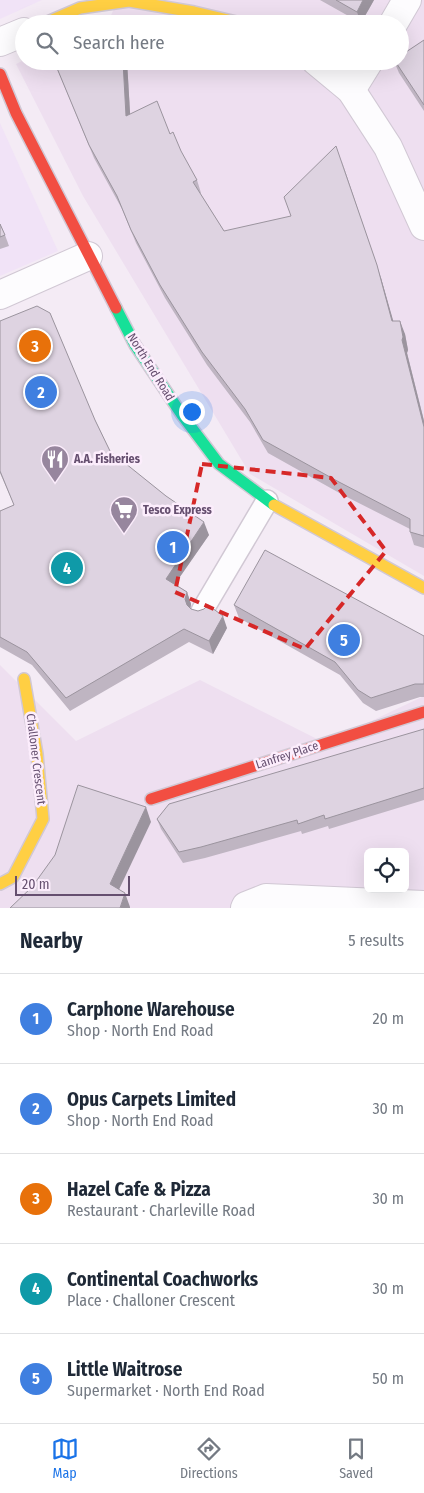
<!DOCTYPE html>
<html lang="en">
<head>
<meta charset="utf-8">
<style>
	:root { --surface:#fff; --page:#f6f6f7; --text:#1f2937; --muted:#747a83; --line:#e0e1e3; --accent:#1a73e8 }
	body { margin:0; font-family:"Fira Sans Condensed",sans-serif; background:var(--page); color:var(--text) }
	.controls { position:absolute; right:15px; bottom:15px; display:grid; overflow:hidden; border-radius:8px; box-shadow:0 5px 20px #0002 }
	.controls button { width:45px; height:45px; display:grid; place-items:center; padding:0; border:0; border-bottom:1px solid var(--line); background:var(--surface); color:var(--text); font:25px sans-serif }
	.scale { position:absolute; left:15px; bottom:12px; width:115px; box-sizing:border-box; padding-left:5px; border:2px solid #654f6f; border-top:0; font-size:14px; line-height:18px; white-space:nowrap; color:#654f6f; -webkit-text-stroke:4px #fcedfc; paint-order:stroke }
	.you { position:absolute; left:191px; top:411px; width:18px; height:18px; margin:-12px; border:4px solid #fff; border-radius:50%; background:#1a73e8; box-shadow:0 0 0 8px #1a73e833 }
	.badge { display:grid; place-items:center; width:32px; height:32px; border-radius:50%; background:var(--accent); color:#fff; font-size:16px; font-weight:700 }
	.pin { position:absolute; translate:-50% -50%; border:2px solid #fff; box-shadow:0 1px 5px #0006 }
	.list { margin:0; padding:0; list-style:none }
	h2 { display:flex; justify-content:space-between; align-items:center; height:65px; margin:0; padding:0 20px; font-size:21px }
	h2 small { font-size:16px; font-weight:400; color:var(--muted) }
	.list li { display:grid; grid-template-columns:32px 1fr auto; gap:15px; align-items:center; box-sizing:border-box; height:90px; padding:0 20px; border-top:1px solid var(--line) }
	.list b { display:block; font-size:19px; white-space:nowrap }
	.list p { margin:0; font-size:16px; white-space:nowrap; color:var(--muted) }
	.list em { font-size:16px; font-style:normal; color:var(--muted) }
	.icon { flex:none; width:28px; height:28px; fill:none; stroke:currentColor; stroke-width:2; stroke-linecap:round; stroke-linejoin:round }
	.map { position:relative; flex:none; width:424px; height:908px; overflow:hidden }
	.search { position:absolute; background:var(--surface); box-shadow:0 5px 20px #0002; left:15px; right:15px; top:15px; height:55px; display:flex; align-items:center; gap:12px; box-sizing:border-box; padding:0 18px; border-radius:28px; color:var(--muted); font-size:19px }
	.sheet { height:515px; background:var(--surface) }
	nav { display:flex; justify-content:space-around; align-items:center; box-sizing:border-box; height:70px; border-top:1px solid var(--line); background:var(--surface); font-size:14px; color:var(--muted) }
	nav a { display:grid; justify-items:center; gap:2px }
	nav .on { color:var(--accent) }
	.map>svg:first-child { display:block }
	.residential { fill:#eedff0; fill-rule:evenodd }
	.commercial { fill:#f1e3f7 }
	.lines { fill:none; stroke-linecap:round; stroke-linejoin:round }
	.lane-casing { stroke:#d1c8d4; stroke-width:24 }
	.street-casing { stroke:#d1c8d4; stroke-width:30 }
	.fast-casing { stroke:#d1c8d4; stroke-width:14 }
	.slow-casing { stroke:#d1c8d4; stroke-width:14 }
	.jam-casing { stroke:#d1c8d4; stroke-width:14 }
	.lane { stroke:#fdfcfe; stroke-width:21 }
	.street { stroke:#fdfcfe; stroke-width:28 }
	.fast { stroke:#16e098; stroke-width:11 }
	.slow { stroke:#ffcf43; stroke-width:11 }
	.jam { stroke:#f24e42; stroke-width:11 }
	.wall { fill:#bfb5c2 }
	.shaded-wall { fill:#9b949e }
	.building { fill:#ded3e1; stroke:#9b949e }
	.marked { fill:none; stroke:#d62828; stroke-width:4; stroke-dasharray:10 6; stroke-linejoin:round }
	.labels { text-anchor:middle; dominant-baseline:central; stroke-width:5; stroke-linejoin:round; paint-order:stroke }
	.street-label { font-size:12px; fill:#654f6f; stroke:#fcedfc }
	.poi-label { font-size:12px; font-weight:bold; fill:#654f6f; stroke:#fcedfc; text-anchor:start }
</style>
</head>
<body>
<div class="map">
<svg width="424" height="908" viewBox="0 0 424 908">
	<rect width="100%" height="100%" fill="#f4ebf5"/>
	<g class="residential">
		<path d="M118,0H424V576L250,474L83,196L16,64L24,60L400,61V24H107Z"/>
		<path d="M0,665L76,741L200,680L325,743L424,696V908H0ZM368,852H405V889H368Z"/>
	</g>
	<g class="commercial">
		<path d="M0,0H42L0,19Z"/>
		<path d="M0,123L58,251L0,276Z"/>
	</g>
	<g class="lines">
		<g class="lane-casing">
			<path id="lane" d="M202,611L267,501"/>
		</g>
		<g class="street-casing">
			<g id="street">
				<path d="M393,24L407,0"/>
				<path d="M0,42L24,32"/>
				<path d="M316,61L351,90L388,147L424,226"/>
				<path d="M351,90L369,61"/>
				<path d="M0,295L88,256"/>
				<path d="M245,908L246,906L266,898L424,905"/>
			</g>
		</g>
		<g class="fast-casing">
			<path id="fast" d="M116,308L135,345L182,415L219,464L274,505"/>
		</g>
		<g class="slow-casing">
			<g id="slow">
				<path d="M43,24L80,8L129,1L194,12L245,24"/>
				<path d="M274,505L424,588"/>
				<path d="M0,884L13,877L43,819L37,754L24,679"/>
			</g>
		</g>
		<g class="jam-casing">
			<g id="jam">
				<path d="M0,74L16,113L116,308"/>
				<path d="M151,799L424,712"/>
			</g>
		</g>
		<use href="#lane" class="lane"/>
		<use href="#street" class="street"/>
		<use href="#fast" class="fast"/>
		<use href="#slow" class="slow"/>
		<use href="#jam" class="jam"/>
	</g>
	<g class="wall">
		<path d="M320,0H374L361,23Z"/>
		<path d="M424,40V111L399,73L394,61Z"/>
		<path d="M54,61H127L130,114L170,134L197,180L201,193H200L224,231L381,278L393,321L405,334L408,350L407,353L424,421V548L414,545L410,532V529L343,495L268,453L250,422L207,365L165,298L136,243L122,209L94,158Z"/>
		<path d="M0,224L5,235L9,246L0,249Z"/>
		<path d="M0,321L95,420L110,451L209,535L175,584L187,592L191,604L190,609L227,628L213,654L189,642L70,711L32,665L0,647V511L14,505L0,473Z"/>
		<path d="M234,605L424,636V697H420L376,711L363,703L340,675L239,618Z"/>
		<path d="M424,729V800L329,829L328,826L302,834L301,831L205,858L183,863L161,829L157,819Z"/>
	</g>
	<g class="shaded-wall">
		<path d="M363,0H374L361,23L357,12Z"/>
		<path d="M123,61H127L131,129L126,116Z"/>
		<path d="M341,159L381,278L397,334L392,321Z"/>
		<path d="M400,321L405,334L408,350L407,353L424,421V427L402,340Z"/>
		<path d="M204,522L209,535L170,591L166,579Z"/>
		<path d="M187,592L191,604L190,611L191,618L185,599Z"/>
		<path d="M223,616L227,628L213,654L209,641Z"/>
		<path d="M146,807L151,822L115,898L110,884Z"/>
		<path d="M125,893L130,907V908H120Z"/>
	</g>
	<g class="building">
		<path d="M336,0H363L357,12Z"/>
		<path d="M424,40V105L395,61H400V56Z"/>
		<path d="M54,61H123L126,116L157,101L170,134L173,132L181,151L197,180L193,182L224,231L291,216L284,197L336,146L377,265L392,321H400L403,337L402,340L424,427V536L410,532V519L339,482L263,440L245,409L202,352L160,285L131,230L117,196L89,145Z"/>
		<path d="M0,224L5,235L0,237Z"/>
		<path d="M37,306L50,313L95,420L110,451L166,496L204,522L166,579L187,592L185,599L187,605L191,609L198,611L204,609L208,605L223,616L209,641L184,629L66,698L27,652L0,637V511L14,505L0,471V321Z"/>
		<path d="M265,550L424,636V684H415L371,698L358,690L335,662L234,605Z"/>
		<path d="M424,729V788L325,819L324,815L298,824L297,820L201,847L179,852L157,819L169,804Z"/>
		<path d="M78,785L146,807L110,884L125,893L120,908H10L32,887L55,855Z"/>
	</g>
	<path class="marked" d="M202,464L331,478L386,551L305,649L175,592Z"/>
	<defs>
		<g id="restaurant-pin" transform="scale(1.4375)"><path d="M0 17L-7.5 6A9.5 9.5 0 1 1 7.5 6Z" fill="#97869e" stroke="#fcedfc"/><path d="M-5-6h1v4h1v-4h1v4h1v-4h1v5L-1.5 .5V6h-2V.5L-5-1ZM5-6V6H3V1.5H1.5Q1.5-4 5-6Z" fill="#fff"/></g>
		<g id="supermarket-pin" transform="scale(1.4375)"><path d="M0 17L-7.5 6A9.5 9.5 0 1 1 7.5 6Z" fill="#97869e" stroke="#fcedfc"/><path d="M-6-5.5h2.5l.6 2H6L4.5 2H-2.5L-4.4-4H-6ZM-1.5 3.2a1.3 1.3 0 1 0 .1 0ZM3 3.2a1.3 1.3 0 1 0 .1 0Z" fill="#fff"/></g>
	</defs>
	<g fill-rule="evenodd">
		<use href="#restaurant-pin" x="55" y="459"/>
		<use href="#supermarket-pin" x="124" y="510"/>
	</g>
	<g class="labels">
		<g class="street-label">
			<text transform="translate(151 367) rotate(58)">North End Road</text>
			<text transform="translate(287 755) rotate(-18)">Lanfrey Place</text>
			<text transform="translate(36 759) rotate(83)">Challoner Crescent</text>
		</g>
		<g class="poi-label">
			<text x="74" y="459">A.A. Fisheries</text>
			<text x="143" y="510">Tesco Express</text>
		</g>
	</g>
</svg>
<div class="controls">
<button><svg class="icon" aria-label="locate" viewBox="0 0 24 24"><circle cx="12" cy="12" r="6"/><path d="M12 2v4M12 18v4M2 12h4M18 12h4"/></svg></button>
</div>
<div class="scale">20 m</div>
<div class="you"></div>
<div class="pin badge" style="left:173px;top:547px;background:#3f7fe0">1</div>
<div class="pin badge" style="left:41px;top:392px;background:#3f7fe0">2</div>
<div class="pin badge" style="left:35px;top:346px;background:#e8710a">3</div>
<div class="pin badge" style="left:67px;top:568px;background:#0f9aa8">4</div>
<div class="pin badge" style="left:344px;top:640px;background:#3f7fe0">5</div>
<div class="search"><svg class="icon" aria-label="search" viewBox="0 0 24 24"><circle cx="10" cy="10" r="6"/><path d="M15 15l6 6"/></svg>Search here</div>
</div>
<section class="sheet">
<h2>Nearby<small>5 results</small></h2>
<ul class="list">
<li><span class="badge" style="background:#3f7fe0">1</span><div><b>Carphone Warehouse</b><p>Shop · North End Road</p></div><em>20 m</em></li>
<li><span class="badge" style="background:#3f7fe0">2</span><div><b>Opus Carpets Limited</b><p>Shop · North End Road</p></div><em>30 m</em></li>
<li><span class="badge" style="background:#e8710a">3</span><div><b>Hazel Cafe &amp; Pizza</b><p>Restaurant · Charleville Road</p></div><em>30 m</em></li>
<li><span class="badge" style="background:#0f9aa8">4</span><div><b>Continental Coachworks</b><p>Place · Challoner Crescent</p></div><em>30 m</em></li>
<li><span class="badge" style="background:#3f7fe0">5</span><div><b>Little Waitrose</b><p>Supermarket · North End Road</p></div><em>50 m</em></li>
</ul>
</section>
<nav>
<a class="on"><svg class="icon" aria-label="map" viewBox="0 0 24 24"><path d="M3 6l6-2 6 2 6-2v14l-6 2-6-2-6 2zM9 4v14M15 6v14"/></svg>Map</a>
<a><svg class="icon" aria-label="directions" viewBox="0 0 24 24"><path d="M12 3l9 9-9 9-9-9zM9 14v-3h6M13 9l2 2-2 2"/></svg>Directions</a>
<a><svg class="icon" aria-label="saved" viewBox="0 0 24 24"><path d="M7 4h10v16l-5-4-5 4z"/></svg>Saved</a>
</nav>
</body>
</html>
